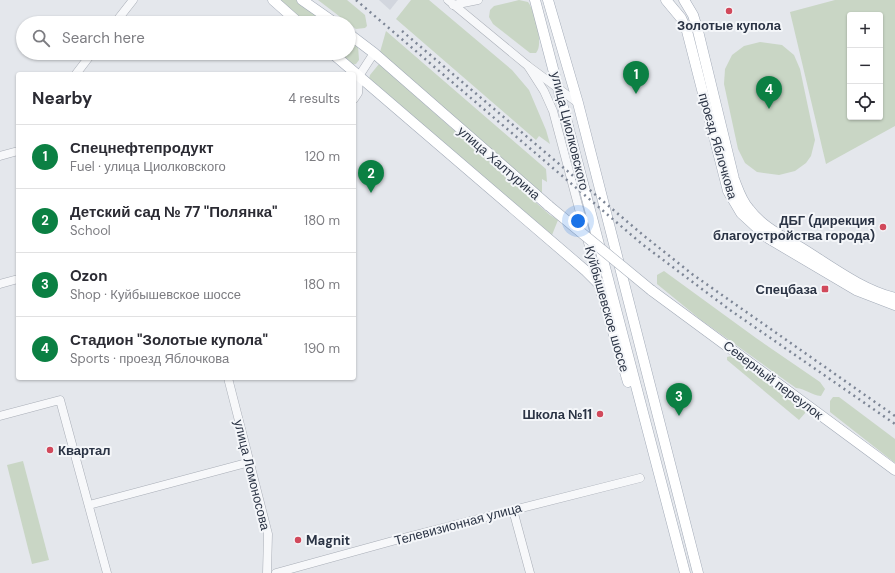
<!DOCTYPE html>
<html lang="en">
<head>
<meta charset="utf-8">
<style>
	:root { --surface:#fff; --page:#f7f7f7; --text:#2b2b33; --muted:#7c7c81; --line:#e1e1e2; --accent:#0b8043 }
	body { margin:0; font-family:"DM Sans",sans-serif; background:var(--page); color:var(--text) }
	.controls { position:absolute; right:12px; top:12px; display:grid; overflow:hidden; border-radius:4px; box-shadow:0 1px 3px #0004 }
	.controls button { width:36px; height:36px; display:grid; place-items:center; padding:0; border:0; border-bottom:1px solid var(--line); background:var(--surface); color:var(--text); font:20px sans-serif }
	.you { position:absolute; left:578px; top:221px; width:14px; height:14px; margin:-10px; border:3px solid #fff; border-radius:50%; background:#1a73e8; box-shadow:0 0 0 6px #1a73e833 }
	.badge { display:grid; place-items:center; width:26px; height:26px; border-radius:50%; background:var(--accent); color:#fff; font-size:13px; font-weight:700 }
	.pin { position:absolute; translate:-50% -33px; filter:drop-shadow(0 1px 2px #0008) }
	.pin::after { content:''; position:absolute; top:21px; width:14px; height:12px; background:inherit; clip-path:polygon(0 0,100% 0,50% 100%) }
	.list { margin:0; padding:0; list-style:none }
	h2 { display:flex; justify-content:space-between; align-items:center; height:52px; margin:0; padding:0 16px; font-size:17px }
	h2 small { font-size:13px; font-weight:400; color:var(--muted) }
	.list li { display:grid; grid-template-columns:26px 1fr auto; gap:12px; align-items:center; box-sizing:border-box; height:64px; padding:0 16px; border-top:1px solid var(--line) }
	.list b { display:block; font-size:15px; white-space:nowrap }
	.list p { margin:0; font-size:13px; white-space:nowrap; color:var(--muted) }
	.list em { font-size:13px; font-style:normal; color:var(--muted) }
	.icon { flex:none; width:22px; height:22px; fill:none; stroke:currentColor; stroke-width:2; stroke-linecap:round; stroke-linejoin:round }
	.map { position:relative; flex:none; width:895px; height:573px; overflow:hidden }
	.search { position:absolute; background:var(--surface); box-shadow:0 1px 3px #0004; left:16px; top:16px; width:340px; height:44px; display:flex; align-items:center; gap:10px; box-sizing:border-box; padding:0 14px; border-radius:22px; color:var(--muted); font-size:15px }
	.panel { position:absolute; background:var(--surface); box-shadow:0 1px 3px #0004; left:16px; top:72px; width:340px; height:308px; border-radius:4px }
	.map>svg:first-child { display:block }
	.built { fill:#d2d6de }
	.green { fill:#c9d6c5; fill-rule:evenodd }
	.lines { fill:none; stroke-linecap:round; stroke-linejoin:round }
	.minor-casing { stroke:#a9aeb7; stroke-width:9 }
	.major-casing { stroke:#a3abb8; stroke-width:11 }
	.minor { stroke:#f7f8fa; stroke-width:8 }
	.major { stroke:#fff; stroke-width:10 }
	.rail { stroke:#7d8696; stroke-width:2.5; stroke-dasharray:2 4; stroke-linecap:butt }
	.major-bridge-casing { stroke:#a3abb8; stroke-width:11; stroke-linecap:butt }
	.major-bridge { stroke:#fff; stroke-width:10 }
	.poi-dot { fill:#d1495b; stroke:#f4f6f9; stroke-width:1.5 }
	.labels { text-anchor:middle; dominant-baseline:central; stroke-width:4; stroke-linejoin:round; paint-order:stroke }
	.poi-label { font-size:13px; font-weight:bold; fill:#2b3445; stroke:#f4f6f9; text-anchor:end }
	.street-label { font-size:13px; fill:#2b3445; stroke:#f4f6f9 }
</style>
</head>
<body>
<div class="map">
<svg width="895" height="573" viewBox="0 0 895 573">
	<rect width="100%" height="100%" fill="#e4e7ec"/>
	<path class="built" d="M379,0H398L390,10Z"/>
	<g class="green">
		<path d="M277,0H296L328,23H304Z"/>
		<path d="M318,0H347L365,15L367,26L365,28L356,29Z"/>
		<path d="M411,0H429L512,70L529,90L546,130L550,144L539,136L536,140L396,19Z"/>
		<path d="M519,0L528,2C535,11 544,45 536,53H530L493,24L489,17L490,10L494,6Z"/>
		<path d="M835,0H895V126L826,164L790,12ZM850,15H880V117H850Z"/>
		<path d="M386,31L546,169L547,182L542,179V194L380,52Z"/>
		<path d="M349,39L358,46L359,60L356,64L351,65L338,53H349Z"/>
		<path d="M760,42L782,45L794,55L800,69L815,140L811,156L806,163L795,171L779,175L757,172L745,163L738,149L724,84L725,69L732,55L744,46Z"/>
		<path d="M379,64L550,215L558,220L552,235L369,79L370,75Z"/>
		<path d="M664,271L756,338L820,382L825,389L821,396C811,395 806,389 796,388L701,320L657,284V275Z"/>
		<path d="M731,356L806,412L799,420L727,360V357Z"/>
		<path d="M833,397H839L895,439V463L830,412V401Z"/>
		<path d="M23,461L49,560L32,564L7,465Z"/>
	</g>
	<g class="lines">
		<g class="minor-casing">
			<g id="minor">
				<path d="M448,0L528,66L578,103"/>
				<path d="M453,5L478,0"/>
				<path d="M115,23L133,0"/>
				<path d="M528,66L544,91L553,111L599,284"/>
				<path d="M76,74L92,53"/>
				<path d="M354,99L358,93L359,76L374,53"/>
				<path d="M0,156L18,151"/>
				<path d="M0,284L18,279"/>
				<path d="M228,378L268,534L267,573"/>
				<path d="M0,416L60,400L107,573"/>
				<path d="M89,505L250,462"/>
				<path d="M513,510L530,573"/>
				<path d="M276,573L407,537L640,478"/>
			</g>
		</g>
		<g class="major-casing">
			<g id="major">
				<path d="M273,0L299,23"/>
				<path d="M302,0L335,23"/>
				<path d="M535,0L685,573"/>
				<path d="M548,0L578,103L698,573"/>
				<path d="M666,0L681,18L687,31L728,191L741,213L768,238L856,290L895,305"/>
				<path d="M684,0L693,15L698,31L734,179C738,189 741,200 749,209C762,227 784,237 803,249C832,267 862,290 895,298"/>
				<path d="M349,34L374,53L549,206"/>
				<path d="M332,53L586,271L599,284L628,382"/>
				<path d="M651,290L895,470"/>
			</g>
		</g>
		<use href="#minor" class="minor"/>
		<use href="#major" class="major"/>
		<g class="rail">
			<path d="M356,0L642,244L730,310L895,424"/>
			<path d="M402,31L643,235L692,274L895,416"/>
		</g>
		<g class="major-bridge-casing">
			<path id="major-bridge" d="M549,206L651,290"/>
		</g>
		<use href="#major-bridge" class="major-bridge"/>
	</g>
	<g class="poi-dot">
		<circle cx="729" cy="11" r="4"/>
		<circle cx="883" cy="227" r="4"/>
		<rect x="821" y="285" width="8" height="8" rx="2"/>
		<circle cx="600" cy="414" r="4"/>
		<circle cx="50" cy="450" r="4"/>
		<circle cx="298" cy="540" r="4"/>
	</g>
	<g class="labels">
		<g class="poi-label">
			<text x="729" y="25" text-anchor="middle">Золотые купола</text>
			<text x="875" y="220">ДБГ (дирекция<tspan x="875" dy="15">благоустройства города)</tspan></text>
			<text x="817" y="289">Спецбаза</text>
			<text x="592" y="414">Школа №11</text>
			<text x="58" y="450" text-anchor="start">Квартал</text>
			<text x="306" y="540" text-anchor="start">Magnit</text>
		</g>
		<g class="street-label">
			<text transform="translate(570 131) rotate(76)">улица Циолковского</text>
			<text transform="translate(718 146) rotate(74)">проезд Яблочкова</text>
			<text transform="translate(499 163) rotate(41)">улица Халтурина</text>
			<text transform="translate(607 309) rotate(74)">Куйбышевское шоссе</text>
			<text transform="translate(773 380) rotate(37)">Северный переулок</text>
			<text transform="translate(252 475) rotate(76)">улица Ломоносова</text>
			<text transform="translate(458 524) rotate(-15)">Телевизионная улица</text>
		</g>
	</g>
</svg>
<div class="controls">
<button>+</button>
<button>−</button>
<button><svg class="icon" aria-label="locate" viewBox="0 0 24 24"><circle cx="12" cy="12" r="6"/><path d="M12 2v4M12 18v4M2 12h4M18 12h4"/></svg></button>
</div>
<div class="you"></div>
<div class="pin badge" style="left:636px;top:94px">1</div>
<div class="pin badge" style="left:371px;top:193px">2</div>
<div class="pin badge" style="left:679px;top:416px">3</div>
<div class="pin badge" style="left:769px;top:109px">4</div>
<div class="search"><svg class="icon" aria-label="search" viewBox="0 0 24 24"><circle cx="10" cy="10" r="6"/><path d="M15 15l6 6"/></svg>Search here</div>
<section class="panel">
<h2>Nearby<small>4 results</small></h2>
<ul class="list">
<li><span class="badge">1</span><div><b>Спецнефтепродукт</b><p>Fuel · улица Циолковского</p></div><em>120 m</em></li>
<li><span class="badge">2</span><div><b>Детский сад № 77 &quot;Полянка&quot;</b><p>School</p></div><em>180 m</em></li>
<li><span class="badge">3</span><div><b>Ozon</b><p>Shop · Куйбышевское шоссе</p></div><em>180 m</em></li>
<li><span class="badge">4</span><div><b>Стадион &quot;Золотые купола&quot;</b><p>Sports · проезд Яблочкова</p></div><em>190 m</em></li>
</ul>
</section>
</div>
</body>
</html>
